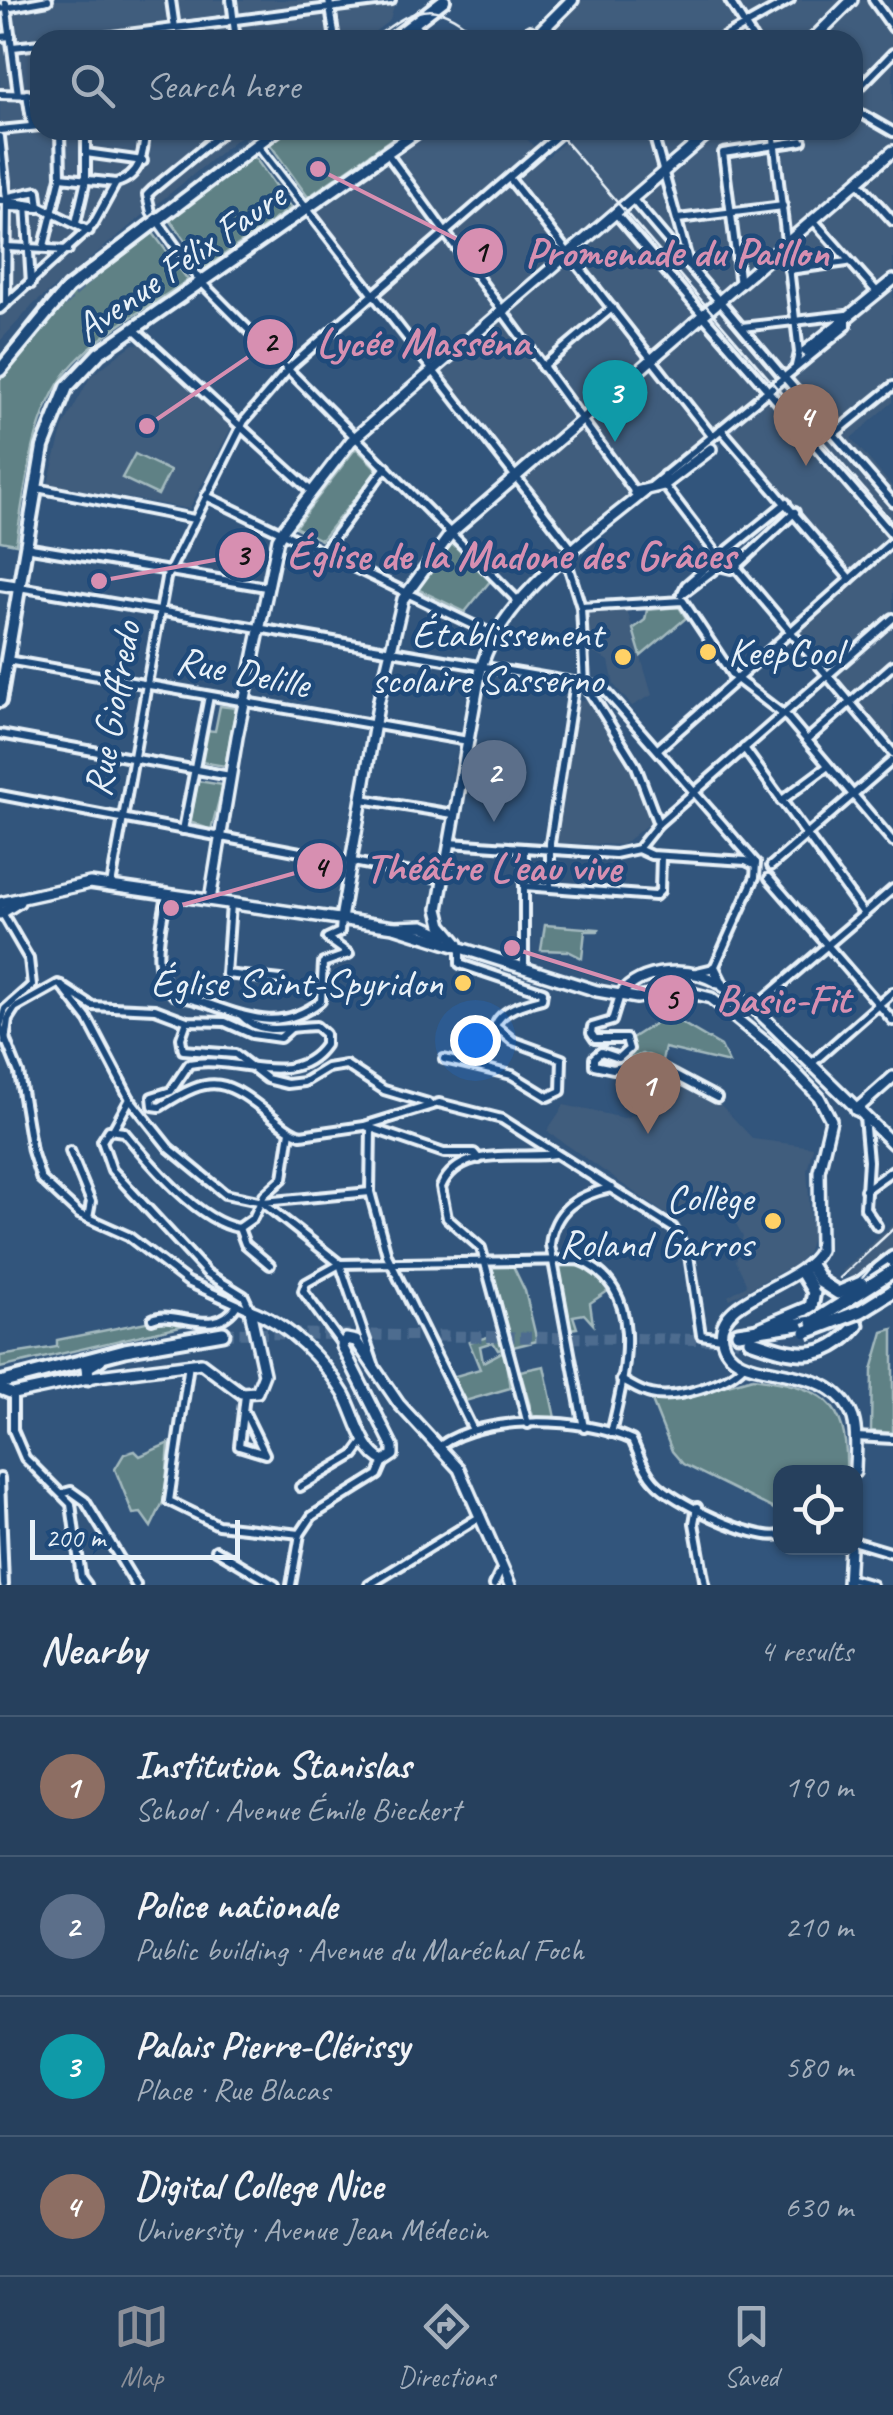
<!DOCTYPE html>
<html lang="en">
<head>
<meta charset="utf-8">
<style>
	:root { --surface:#26405d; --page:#324b66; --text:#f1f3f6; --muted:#a4afbc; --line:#425972; --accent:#8c9099 }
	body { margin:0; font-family:Caveat,sans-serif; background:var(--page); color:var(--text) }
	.controls { position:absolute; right:30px; bottom:30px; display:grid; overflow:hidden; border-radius:20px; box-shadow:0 2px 8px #0004 }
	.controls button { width:90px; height:90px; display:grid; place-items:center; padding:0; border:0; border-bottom:2px solid var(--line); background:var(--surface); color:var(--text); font:50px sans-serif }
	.scale { position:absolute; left:30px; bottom:25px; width:210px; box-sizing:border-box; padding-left:10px; border:5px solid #e8f1f8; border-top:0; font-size:28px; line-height:35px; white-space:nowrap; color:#e8f1f8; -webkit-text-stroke:8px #1f4a7a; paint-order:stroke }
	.you { position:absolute; left:475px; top:1040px; width:35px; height:35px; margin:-25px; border:8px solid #fff; border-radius:50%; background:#1a73e8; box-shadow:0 0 0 15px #1a73e833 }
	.badge { display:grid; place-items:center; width:65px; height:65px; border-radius:50%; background:var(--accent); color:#fff; font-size:32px; font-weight:700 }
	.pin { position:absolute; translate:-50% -82px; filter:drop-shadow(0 2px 5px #0008) }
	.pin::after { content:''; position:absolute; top:52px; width:35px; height:30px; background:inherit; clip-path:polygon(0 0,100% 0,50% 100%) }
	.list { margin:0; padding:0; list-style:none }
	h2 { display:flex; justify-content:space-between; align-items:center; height:130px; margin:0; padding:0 40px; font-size:42px }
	h2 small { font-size:32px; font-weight:400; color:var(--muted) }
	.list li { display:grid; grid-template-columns:65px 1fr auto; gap:30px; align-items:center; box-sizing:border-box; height:140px; padding:0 40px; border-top:2px solid var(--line) }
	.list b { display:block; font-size:38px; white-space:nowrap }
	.list p { margin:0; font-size:32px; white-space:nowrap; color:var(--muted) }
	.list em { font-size:32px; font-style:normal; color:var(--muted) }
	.icon { flex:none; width:55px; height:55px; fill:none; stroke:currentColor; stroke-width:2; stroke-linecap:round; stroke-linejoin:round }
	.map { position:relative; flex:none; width:893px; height:1585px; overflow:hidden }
	.search { position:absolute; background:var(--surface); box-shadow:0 2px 8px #0004; left:30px; right:30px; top:30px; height:110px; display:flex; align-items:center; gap:25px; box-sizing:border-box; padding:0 35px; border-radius:30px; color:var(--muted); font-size:38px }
	.sheet { height:690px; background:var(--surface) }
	nav { display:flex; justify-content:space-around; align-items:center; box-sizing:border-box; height:140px; border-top:2px solid var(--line); background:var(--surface); font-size:28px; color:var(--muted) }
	nav a { display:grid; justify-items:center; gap:5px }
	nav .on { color:var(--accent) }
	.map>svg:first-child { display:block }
	.built { fill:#405d7d }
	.green { fill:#5e8185; stroke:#a3b9be; stroke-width:2.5 }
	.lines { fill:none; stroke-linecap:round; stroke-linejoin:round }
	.secondary-tunnel { stroke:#4d6c8f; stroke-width:9; stroke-dasharray:9 4.5; stroke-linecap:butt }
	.primary-tunnel { stroke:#4d6c8f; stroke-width:10; stroke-dasharray:10 5; stroke-linecap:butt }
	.highway-tunnel { stroke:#4d6c8f; stroke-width:11; stroke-dasharray:11 5.5; stroke-linecap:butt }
	.street-casing { stroke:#e8f1f8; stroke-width:14 }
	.secondary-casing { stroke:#e8f1f8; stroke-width:16 }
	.primary-casing { stroke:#e8f1f8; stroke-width:18 }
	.highway-casing { stroke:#e8f1f8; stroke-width:19 }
	.street { stroke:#1f4a7a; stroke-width:6 }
	.secondary { stroke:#1f4a7a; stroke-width:9 }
	.primary { stroke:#1f4a7a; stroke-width:10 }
	.highway { stroke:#1f4a7a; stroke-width:11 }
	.tram { stroke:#e8f1f8; stroke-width:2.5 }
	.rail { stroke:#e8f1f8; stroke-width:2.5 }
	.highway-bridge-casing { stroke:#e8f1f8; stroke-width:19; stroke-linecap:butt }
	.highway-bridge { stroke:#1f4a7a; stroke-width:11 }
	.poi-dot { fill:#ffd166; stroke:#1f4a7a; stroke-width:4 }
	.labels { text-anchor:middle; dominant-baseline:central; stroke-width:9; stroke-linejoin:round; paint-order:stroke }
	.street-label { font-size:40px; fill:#e8f1f8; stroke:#1f4a7a }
	.poi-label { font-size:40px; fill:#e8f1f8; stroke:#1f4a7a; text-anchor:end }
	.leader { fill:none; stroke:#d78fb1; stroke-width:4 }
	.callout-dot { fill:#d78fb1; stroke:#1f4a7a; stroke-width:4 }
	.mark-label { font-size:30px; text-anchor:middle; font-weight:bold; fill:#111 }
	.callout-label { font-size:42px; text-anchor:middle; font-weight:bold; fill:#d78fb1; stroke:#1f4a7a; stroke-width:9; stroke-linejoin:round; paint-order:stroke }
</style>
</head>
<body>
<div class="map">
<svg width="893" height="1585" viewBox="0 0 893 1585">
	<rect width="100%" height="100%" fill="#32557c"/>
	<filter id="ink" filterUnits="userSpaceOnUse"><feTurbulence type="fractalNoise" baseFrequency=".01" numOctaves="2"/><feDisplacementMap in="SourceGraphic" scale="20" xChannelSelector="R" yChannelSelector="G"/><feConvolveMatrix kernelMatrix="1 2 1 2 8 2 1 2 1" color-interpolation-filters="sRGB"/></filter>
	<g filter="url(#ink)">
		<g class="built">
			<path d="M0,0H396L390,20L364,40H40V130H248L34,304L0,341Z"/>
			<path d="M581,0H877L893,22V402L851,438L893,488V749L790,628L846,579L716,432L573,543L311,213L437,130H519L545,159L578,130H853V40H543Z"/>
			<path d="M133,344L143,345L232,426L189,509L48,484L63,427L91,376Z"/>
			<path d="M626,607L652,695L632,706L614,685L609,661L589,651L587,612Z"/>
			<path d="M589,699L630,762L653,820L622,845L554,843L576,702Z"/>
			<path d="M681,1086L717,1101L753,1139L813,1147L807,1171L812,1237L807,1253L796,1264L730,1299L728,1296L747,1285L736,1261L743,1236L722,1199L671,1218L547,1131L564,1105L624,1118L652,1109Z"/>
			<path d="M893,1224V1253L864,1288L842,1271Z"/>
		</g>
		<g class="green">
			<path d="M285,130H404L308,197L269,143Z"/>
			<path d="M253,155L291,208L205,268L170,220Z"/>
			<path d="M153,233L188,280C151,306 106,329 75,362C32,407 26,485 16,544L0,541V378L60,303Z"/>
			<path d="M356,448L378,470L321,540L295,527Z"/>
			<path d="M135,454L170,471L158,495L122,478Z"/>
			<path d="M452,543L491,580L465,612L417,589Z"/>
			<path d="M679,607L686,618L641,656L633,629L645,620L647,610Z"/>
			<path d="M220,706L236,708L225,766L201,762L206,730L215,731Z"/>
			<path d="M198,781L223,785L211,830L190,822Z"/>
			<path d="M545,925L599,929L598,931H585L582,958L568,951L541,950Z"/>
			<path d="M668,1015L721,1046L729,1063L665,1048L662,1060L669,1068L642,1054L618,1064L597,1065L598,1058L616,1062L629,1057L632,1038Z"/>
			<path d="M512,1264L525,1291L537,1341L513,1347L491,1266Z"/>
			<path d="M562,1264L583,1267L611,1289L590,1303L593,1324L584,1314L573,1316L577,1328L570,1329L557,1269Z"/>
			<path d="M166,1318L185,1325L0,1368V1356L57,1347V1340Z"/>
			<path d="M893,1329V1433L871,1431L872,1370L883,1332Z"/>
			<path d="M499,1334L503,1349L498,1350L493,1342L480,1346L483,1362L504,1351L510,1388L465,1401L452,1377L480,1369L469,1342Z"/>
			<path d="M544,1366L555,1418L533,1416L520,1371Z"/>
			<path d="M753,1378C821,1387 849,1399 846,1472H780V1512L683,1464L672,1451L652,1401L676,1399Z"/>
			<path d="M169,1443L165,1498L151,1527L141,1513L133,1514L115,1469L124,1454L135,1451L140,1456Z"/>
		</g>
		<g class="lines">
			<g class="secondary-tunnel">
				<path d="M779,378L806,351"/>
				<path d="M711,449L746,410"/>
			</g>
			<g class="primary-tunnel">
				<path d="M383,40L400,28"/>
				<path d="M177,200L264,130"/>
				<path d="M51,314L89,277"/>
			</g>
			<path class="highway-tunnel" d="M223,1333L738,1340"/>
			<g class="street-casing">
				<g id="street">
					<path d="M171,0L175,28"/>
					<path d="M231,0L236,40"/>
					<path d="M329,0L335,40"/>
					<path d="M729,0L754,40"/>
					<path d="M873,0L893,28"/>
					<path d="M6,3L18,94"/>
					<path d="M0,9L48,0"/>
					<path d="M416,26L428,40"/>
					<path d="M176,28L226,22"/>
					<path d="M0,37L11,36"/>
					<path d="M57,39V40"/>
					<path d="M81,40L391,0"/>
					<path d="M519,40L530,30"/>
					<path d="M719,40L790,0"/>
					<path d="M13,47L40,44"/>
					<path d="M0,94L40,95"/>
					<path d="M27,94L32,126"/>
					<path d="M853,94L893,53"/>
					<path d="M853,109L893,132"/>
					<path d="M0,130L40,126"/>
					<path d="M111,130L145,133"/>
					<path d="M225,130L152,190L147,195L151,212L201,282L519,602"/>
					<path d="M652,130L690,267"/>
					<path d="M773,130L799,353L796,366"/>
					<path d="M0,137L7,199L6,304"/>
					<path d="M257,145L573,550"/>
					<path d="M86,153L143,161"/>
					<path d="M387,153L635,492"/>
					<path d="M61,177L116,183"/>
					<path d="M510,179L712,436"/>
					<path d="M858,182L893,221"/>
					<path d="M37,191L39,208L9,207V197Z"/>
					<path d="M0,200L39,206L89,231"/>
					<path d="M634,201L719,301"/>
					<path d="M26,204L31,284"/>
					<path d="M617,215L703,315"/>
					<path d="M678,219L783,206"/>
					<path d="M814,221L878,293"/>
					<path d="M76,223L86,180V130"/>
					<path d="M44,246L61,177L60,130"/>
					<path d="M6,247L68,250"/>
					<path d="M789,270L847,262"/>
					<path d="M740,285L723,153L802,141"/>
					<path d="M722,304L781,374"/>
					<path d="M0,309L93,225L116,183C141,176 144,153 145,130"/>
					<path d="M706,319L765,387"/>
					<path d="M742,327L846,315"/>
					<path d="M134,329L311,491"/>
					<path d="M542,367L612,308"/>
					<path d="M785,378L893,502"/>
					<path d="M769,392L893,535"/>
					<path d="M721,429L850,579"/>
					<path d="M834,434L893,386"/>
					<path d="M664,475V485L719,557L735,566L893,753"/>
					<path d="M653,485L847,326V319"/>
					<path d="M37,488L194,519"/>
					<path d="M206,496L492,634"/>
					<path d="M25,547L266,587"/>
					<path d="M323,552L386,467"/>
					<path d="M722,555L786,503"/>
					<path d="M566,559L581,607L585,684L636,766L658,824"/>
					<path d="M739,564L795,512"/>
					<path d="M19,587L602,687L756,863"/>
					<path d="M681,595L719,566L731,569"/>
					<path d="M681,595L686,585L716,559"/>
					<path d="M581,607L683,601L733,676L788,718L893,842"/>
					<path d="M7,660L468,741"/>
					<path d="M0,734L230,776"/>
					<path d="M807,740L893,665"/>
					<path d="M744,748L864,914"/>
					<path d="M658,749L893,541"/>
					<path d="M0,795L443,879"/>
					<path d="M362,799L453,814"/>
					<path d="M781,801L828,766"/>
					<path d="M183,830L209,696"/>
					<path d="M450,843L615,854L638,849L658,824L893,618"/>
					<path d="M638,849L651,855L746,861L754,865"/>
					<path d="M771,866L893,760"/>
					<path d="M769,878L893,1021"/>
					<path d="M111,885L166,578L244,421L292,365L564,130"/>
					<path d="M524,886L655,896L660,891L661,857"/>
					<path d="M550,888V843L575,682"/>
					<path d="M167,894C162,929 147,968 174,995C229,1004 269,1042 321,1001L323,963L349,954L327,938L340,932L341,919"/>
					<path d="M231,904L226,974L281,980"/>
					<path d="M0,909L29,959L32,985L5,1009L0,1026L19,1073L32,1151L41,1179L79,1214L128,1236L188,1282L250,1310"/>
					<path d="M524,967V848"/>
					<path d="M697,972L714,968L755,877L756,863"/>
					<path d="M61,985L89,1021L130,1099L169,1148L225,1194L263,1202L370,1192"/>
					<path d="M620,995L612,1021L592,1027L591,1033L595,1039H626L629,1049L619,1058L601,1052L594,1058V1065L613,1069L647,1061L717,1098"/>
					<path d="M754,1008L893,889"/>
					<path d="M241,1015C262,1038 289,1026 316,1026L325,1034V1045C293,1091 235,1054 189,1064L171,1091L152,1097L153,1106L160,1107C213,1072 226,1079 274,1118C283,1125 290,1132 301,1135L364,1126L439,1103L502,1119L673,1228L689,1255L701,1335L721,1338"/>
					<path d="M187,1021L181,1038L183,1050L235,1054L267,1079L287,1084L304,1082L327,1068L346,1065L384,1090L428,1103"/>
					<path d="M5,1042L8,1019L15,1008L58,984L92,1006L155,1009L187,1021L225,1022L252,1034L280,1038L291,1028"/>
					<path d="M444,1059L512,1075L548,1097L561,1091L562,1059L513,1041L495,1026C501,1009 526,1003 542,999L543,992L460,964V946"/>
					<path d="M811,1064L893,992"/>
					<path d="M864,1117L868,1161L865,1208L877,1226"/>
					<path d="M368,1127L444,1153H474L479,1159"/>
					<path d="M114,1128L130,1099"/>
					<path d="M371,1128L370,1192L387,1255L473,1430"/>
					<path d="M70,1151L91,1202L88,1218"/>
					<path d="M865,1190L893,1170"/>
					<path d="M263,1203L340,1264L375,1367"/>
					<path d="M239,1228L245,1244L270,1265"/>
					<path d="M250,1309L244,1296L207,1273L112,1170L102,1141L109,1130L124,1132C149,1162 198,1222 239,1228L253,1218L264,1195L283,1178L290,1131"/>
					<path d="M152,1319C176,1308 215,1340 237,1305"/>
					<path d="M341,1343L303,1291L306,1283L340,1264L578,1260C648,1287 625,1375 611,1433"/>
					<path d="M189,1364L169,1501L218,1525L300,1534"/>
					<path d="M621,1380C631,1385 640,1392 651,1394C676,1400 726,1384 743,1366"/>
					<path d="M13,1394V1430L25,1458L71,1504L81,1577L87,1585"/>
					<path d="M245,1395L239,1446L265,1454L245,1413"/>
					<path d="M528,1424L481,1248L447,1218L441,1187C460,1143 519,1160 555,1154"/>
					<path d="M584,1428L550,1245C554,1209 578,1195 611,1188"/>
					<path d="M856,1437L893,1439"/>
					<path d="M440,1446C483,1414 584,1417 632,1440C639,1454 643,1469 654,1481C672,1502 755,1541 780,1535"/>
					<path d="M0,1478L4,1585"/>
					<path d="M300,1487L354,1455L365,1440"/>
					<path d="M64,1493L71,1491L85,1501L136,1585"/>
					<path d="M697,1507L694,1523L705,1585"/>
					<path d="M856,1542L893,1553"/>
					<path d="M216,1550L275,1585"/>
					<path d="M848,1578L872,1585"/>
					<path d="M291,1585L300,1534L312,1516L378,1475L384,1461"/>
					<path d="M369,1585L481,1516"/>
					<path d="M494,1585L501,1570"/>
				</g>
			</g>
			<g class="secondary-casing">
				<g id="secondary">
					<path d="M812,40L852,0"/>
					<path d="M806,351L893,280"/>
					<path d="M635,492L664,485L711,449"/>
					<path d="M210,900L237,737L278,539L285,527L351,441L712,130"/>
					<path d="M0,903L90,883L394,927L423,926L446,936"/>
					<path d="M0,914L19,902"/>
					<path d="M341,919L379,700L403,599L452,532L893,151"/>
					<path d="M394,927L597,991L637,998L680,990L711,998L770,1046L819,1097L831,1120L819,1171L820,1250C803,1286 714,1297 722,1339C731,1389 830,1354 853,1418C858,1435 855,1455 855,1472"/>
					<path d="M458,944L442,925L438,909L481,668C501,597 588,538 644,492"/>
					<path d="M714,968L723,986L754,1008L893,1144"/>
					<path d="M620,995C642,968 690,966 718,983"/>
					<path d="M856,1110L893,1077"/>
					<path d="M250,1310C287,1323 324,1360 344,1394C355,1413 362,1452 384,1461L393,1455V1447L342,1346L346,1339L356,1341L399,1404L459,1469L510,1585"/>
					<path d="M0,1389L13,1394L98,1376L201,1363L241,1393L257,1392L264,1374L250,1310"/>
					<path d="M848,1585L850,1548"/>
				</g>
			</g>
			<g class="primary-casing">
				<g id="primary">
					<path d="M392,40L444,0"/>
					<path d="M532,40L572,0"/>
					<path d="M0,370L68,288L276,130"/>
					<path d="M0,584L19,587"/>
					<path d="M0,701L43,447L67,387L99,353L419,130"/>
				</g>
			</g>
			<g class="highway-casing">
				<g id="highway">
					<path d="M810,1265L821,1282"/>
					<path d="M861,1283L893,1258"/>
					<path d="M883,1289L893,1282"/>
					<path d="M752,1332L811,1307L814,1292L802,1272"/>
					<path d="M738,1333L813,1322"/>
					<path d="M750,1340C793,1355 824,1365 857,1325"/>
					<path d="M88,1378L87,1367L100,1359"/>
					<path d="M0,1383L125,1350L223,1333"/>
				</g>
			</g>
			<use href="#street" class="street"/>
			<use href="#secondary" class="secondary"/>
			<use href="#primary" class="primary"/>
			<use href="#highway" class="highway"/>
			<g class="tram">
				<path d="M372,40C421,1 438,0 483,40"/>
				<path d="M555,130L893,523"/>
				<path d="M0,357L50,295L262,130"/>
			</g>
			<g class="rail">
				<path d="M840,1278L893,1229"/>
				<path d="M851,1291L882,1255"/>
			</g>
			<g class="highway-bridge-casing">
				<g id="highway-bridge">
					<path d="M821,1282L838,1293L861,1283"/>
					<path d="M813,1322L893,1271"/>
					<path d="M806,1332L861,1311L893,1291"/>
				</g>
			</g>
			<use href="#highway-bridge" class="highway-bridge"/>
		</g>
	</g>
	<g class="poi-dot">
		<circle cx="708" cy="652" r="10"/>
		<circle cx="623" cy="657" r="10"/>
		<circle cx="463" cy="983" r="10"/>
		<circle cx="773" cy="1221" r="10"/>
	</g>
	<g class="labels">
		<g class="street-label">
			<text transform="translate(180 262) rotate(-35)">Avenue Félix Faure</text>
			<text transform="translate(243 672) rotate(11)">Rue Delille</text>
			<text transform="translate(112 709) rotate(-80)">Rue Gioffredo</text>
		</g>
		<g class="poi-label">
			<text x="603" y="634">Établissement<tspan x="603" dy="46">scolaire Sasserno</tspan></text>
			<text x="728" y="652" text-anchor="start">KeepCool</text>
			<text x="443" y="983">Église Saint-Spyridon</text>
			<text x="753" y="1198">Collège<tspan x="753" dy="46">Roland Garros</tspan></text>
		</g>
	</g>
	<path class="leader" d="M318 169L480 251M147 426L270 342M99 581L242 555M171 908L320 866M512 948L671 998"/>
	<g class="callout-dot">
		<circle cx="318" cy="169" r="10"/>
		<circle cx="147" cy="426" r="10"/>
		<circle cx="99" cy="581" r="10"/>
		<circle cx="171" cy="908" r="10"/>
		<circle cx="512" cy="948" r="10"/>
		<circle cx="480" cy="251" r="25"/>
		<circle cx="270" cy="342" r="25"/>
		<circle cx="242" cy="555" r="25"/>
		<circle cx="320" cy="866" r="25"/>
		<circle cx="671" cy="998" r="25"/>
	</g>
	<g class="mark-label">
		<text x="480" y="261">1</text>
		<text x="270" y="352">2</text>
		<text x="242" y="565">3</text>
		<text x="320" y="877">4</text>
		<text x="671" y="1009">5</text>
	</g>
	<g class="callout-label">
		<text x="677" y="266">Promenade du Paillon</text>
		<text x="423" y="356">Lycée Masséna</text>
		<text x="511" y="569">Église de la Madone des Grâces</text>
		<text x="493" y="881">Théâtre L'eau vive</text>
		<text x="783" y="1013">Basic-Fit</text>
	</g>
</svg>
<div class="controls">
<button><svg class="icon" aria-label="locate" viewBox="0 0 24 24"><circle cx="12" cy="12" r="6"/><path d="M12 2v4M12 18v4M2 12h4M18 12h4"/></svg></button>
</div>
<div class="scale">200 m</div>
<div class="you"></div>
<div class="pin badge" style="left:648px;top:1134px;background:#8d6e63">1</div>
<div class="pin badge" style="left:494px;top:822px;background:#5c6f8a">2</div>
<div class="pin badge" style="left:615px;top:442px;background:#0f9aa8">3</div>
<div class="pin badge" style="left:806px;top:466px;background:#8d6e63">4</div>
<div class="search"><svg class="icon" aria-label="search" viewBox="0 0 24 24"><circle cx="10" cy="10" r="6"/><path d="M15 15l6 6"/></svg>Search here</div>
</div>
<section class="sheet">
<h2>Nearby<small>4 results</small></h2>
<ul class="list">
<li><span class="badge" style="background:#8d6e63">1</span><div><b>Institution Stanislas</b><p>School · Avenue Émile Bieckert</p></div><em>190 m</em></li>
<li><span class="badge" style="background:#5c6f8a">2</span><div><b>Police nationale</b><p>Public building · Avenue du Maréchal Foch</p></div><em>210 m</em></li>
<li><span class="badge" style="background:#0f9aa8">3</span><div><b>Palais Pierre-Clérissy</b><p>Place · Rue Blacas</p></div><em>580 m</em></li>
<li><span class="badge" style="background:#8d6e63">4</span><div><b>Digital College Nice</b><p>University · Avenue Jean Médecin</p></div><em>630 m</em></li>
</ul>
</section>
<nav>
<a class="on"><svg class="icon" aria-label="map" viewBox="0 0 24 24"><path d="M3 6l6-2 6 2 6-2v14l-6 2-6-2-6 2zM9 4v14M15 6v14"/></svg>Map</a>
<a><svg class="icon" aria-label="directions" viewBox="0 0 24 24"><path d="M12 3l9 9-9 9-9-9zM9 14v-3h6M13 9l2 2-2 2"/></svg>Directions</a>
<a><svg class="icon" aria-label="saved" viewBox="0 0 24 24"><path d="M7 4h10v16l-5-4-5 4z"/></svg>Saved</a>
</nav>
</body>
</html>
